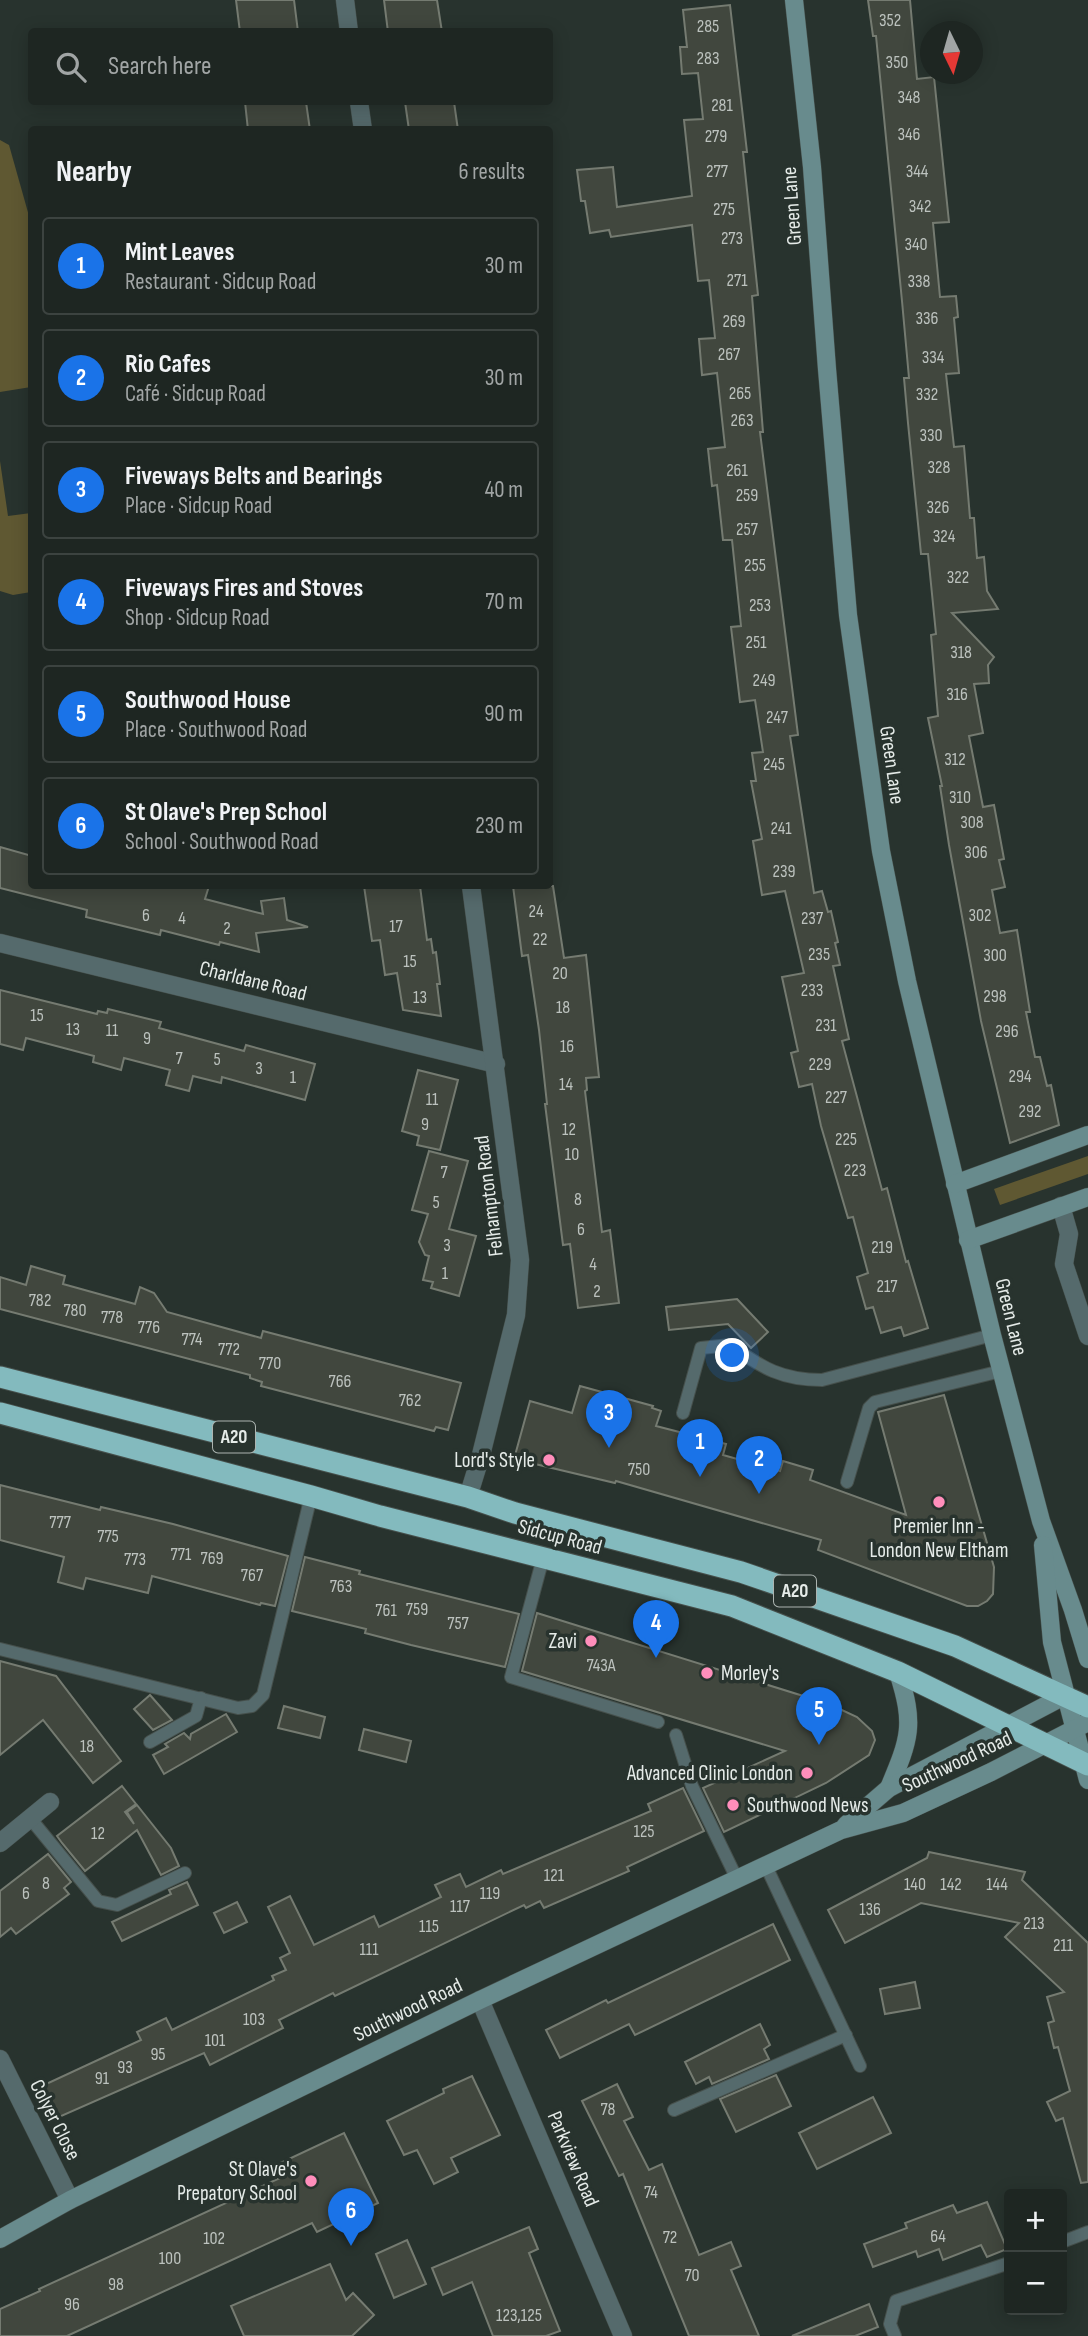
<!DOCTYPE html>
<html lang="en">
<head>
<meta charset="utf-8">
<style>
	:root { --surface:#1e2622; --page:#262e2a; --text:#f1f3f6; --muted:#a1a5a5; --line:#3c4340; --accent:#1a73e8 }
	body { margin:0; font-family:"Sofia Sans Condensed",sans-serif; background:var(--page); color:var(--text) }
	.controls { position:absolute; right:21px; bottom:21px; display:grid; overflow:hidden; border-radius:7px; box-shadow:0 4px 18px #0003 }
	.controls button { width:63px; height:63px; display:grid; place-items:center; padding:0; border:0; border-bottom:2px solid var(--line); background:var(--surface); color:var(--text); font:35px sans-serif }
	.compass { position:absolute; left:920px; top:21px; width:63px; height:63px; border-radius:50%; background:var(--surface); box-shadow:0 4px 18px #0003; rotate:175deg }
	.you { position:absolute; left:733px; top:1356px; width:24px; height:24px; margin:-18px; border:5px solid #fff; border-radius:50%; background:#1a73e8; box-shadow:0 0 0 10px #1a73e833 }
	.badge { display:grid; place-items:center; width:46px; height:46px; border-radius:50%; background:var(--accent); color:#fff; font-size:23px; font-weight:700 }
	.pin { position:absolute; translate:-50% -58px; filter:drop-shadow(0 2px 4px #0008) }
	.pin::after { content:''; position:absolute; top:37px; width:24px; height:21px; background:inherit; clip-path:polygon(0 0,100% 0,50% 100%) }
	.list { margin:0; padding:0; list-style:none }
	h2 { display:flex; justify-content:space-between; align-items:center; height:91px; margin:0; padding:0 28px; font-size:30px }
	h2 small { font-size:23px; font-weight:400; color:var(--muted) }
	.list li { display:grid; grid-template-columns:46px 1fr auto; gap:21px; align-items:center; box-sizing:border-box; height:98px; margin:0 14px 14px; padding:0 14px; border:2px solid var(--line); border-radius:7px }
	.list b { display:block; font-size:26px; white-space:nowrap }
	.list p { margin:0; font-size:23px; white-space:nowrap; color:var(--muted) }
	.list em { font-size:23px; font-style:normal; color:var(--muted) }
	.icon { flex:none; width:38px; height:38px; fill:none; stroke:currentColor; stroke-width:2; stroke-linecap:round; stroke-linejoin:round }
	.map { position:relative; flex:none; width:1088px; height:2336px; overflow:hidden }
	.search { position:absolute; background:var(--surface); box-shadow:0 4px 18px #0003; left:28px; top:28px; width:525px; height:77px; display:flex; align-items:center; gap:18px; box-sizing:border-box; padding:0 24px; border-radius:7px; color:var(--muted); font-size:26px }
	.panel { position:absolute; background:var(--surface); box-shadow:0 4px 18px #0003; left:28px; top:126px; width:525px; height:763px; border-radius:7px }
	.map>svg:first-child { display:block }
	.green { fill:#5f5832 }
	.building { fill:#41473e; stroke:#757b71; stroke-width:2 }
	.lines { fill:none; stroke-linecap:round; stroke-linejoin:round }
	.lane-casing { stroke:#46504c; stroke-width:14 }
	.street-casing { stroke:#46504c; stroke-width:19 }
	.secondary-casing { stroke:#46504c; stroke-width:19 }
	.highway-casing { stroke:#46504c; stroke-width:23 }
	.lane { stroke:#556a6c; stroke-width:12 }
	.street { stroke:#556a6c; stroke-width:18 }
	.secondary { stroke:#688b8d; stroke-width:18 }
	.highway { stroke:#83babe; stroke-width:21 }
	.poi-dot { fill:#ff8ebb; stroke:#28332e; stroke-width:2.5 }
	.labels { text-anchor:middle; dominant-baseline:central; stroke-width:7; stroke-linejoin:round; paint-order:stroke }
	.number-label { font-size:18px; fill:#bcc2be }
	.shield { fill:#28332e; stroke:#acb4b0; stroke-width:2 }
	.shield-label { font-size:19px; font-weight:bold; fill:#e5ebe8 }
	.street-label { font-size:21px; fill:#e5ebe8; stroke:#28332e }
	.poi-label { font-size:21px; fill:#e5ebe8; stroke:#28332e; text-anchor:end }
</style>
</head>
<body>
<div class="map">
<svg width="1088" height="2336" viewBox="0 0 1088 2336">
	<rect width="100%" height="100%" fill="#28332e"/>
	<g class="green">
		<path d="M0,140L9,145L31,223V387L0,392Z"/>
		<path d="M0,461L8,516L31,513V592L13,595L0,591Z"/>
		<path d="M1088,1156V1174L1000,1205L994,1189Z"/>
	</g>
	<g class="building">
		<path d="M236,0H294L298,32H240Z"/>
		<path d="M384,0H437L442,32H388Z"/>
		<path d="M868,0H910L917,79L934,77L949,222L933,223L940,297L956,296L958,317L954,318L959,373L946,374L954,447L964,446L970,518H974L977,558L984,557L987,591L998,609L952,613L994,657L988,665L989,683L974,684L983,733L969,736L983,807L994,805L1004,859L999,860L1005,887L992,890L1000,933L1017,930L1030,1012H1026L1035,1057H1040L1047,1086L1051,1085L1059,1125L1010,1143L981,1021L949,845L940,786H942L928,718L938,716L931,635L936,634L928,554H921L908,423L904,378H909L902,301L876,36H873Z"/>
		<path d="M730,5L747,152H743L758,295L752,296L763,432H760L798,735L790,736L814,893L822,891L828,912L831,911L838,942L835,943L840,965L833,966L849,1039L842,1041L882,1190L887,1188L906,1262L908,1261L928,1328L904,1336L901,1327L881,1333L873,1307L866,1309L857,1277L868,1273L853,1217L848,1218L821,1126L812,1084L799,1087L791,1053L798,1051L782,977L804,973L785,891L762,895L753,841L762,839L751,781H756L752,753L763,752L755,700L740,702L731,627L741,626L732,540H723L717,485L712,486L708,449L725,447L717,373L702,375L699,339L715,338L709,280L698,281L692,225L611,237L609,230L590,233L585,201H581L577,170L613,167L617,207L692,196L684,120L703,119L698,73L682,74L680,47H687L683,10Z"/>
		<path d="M245,102H306L310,130H248Z"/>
		<path d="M405,102H454L458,130H409Z"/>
		<path d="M0,847L32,856V886H209L205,899L263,914L261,901L284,898L287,920L308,927L256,933L259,952L220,942L219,945L161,930L160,935L86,917L87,910L0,888Z"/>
		<path d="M364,886H420L427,940L431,939L433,953L436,952L440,984H437L441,1016L403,1010L397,973L385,975L380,940L372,941Z"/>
		<path d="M513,886H553L564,958L586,955L599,1077L586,1078L587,1090L585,1091L602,1232L610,1230L619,1303L578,1308L570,1244L563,1245L545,1104H547L539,1030L528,955L522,956Z"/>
		<path d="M0,990L97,1014L98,1011L107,1013L108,1009L161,1022L159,1028L244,1051L246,1045L315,1064L305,1100L222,1077L221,1083L193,1076L189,1091L166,1085L170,1070L124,1058L121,1070L93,1062L94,1056L26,1038L23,1050L0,1044Z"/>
		<path d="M418,1070L458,1080L440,1150L417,1145L419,1136L402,1131Z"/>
		<path d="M429,1151L468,1161L449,1229L476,1236L459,1296L431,1288L433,1282L423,1280L429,1256L425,1255L419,1242L428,1214L412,1210Z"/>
		<path d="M31,1266L65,1276L63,1284L135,1304L140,1287L154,1293L167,1312L261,1338L263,1331L461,1383L448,1430L436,1427L434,1431L261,1386L262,1382L250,1378V1375L0,1309V1277L26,1285Z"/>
		<path d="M737,1299L768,1332L751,1348L728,1324L669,1330L666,1307Z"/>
		<path d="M580,1386L653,1406L652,1408L661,1411L656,1426L726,1444L723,1455L780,1471L783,1461L813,1470L810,1480L906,1515L878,1412L944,1395L994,1567L993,1594L987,1601L978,1606H967L818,1550L821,1540L616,1481L615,1483L514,1459L530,1401L572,1413Z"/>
		<path d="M0,1485L100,1510L101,1507L173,1524L288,1556L275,1606L261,1603L260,1605L152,1576L148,1593L86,1578L83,1589L58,1582L64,1557L0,1540Z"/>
		<path d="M305,1557L360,1571L359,1574L519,1614L505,1667L411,1645L365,1633L366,1629L292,1611Z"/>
		<path d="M537,1613L829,1704L857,1717L872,1731L875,1740L869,1755L826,1783L724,1832L703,1788L785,1751L522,1671Z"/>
		<path d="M0,1661L56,1676L121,1761L93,1783L43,1720L0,1755Z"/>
		<path d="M150,1695L172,1720L153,1730L134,1709Z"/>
		<path d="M284,1706L325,1717L320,1738L278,1728Z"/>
		<path d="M226,1714L237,1732L164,1774L153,1755L168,1747L165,1744L184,1733L190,1739L191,1734Z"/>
		<path d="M364,1729L411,1741L406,1762L359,1750Z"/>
		<path d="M122,1786L136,1804L125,1812L134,1824L127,1812L137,1805L171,1848L179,1866L161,1875L137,1830L85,1871L62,1843L57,1836Z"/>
		<path d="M683,1788L704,1831L627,1867L629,1871L544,1908L540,1901L526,1908L524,1905L335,1996L333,1993L279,2020L283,2028L210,2065L204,2053L59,2117L44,2085L141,2040L137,2032L166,2018L172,2030L274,1980L272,1976L286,1970L280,1958L290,1953L268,1907L290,1896L314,1945L374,1916L379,1927L441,1897L435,1885L460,1874L466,1887L501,1870L503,1874L651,1811L648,1804Z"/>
		<path d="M929,1852L1025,1872L1022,1880L1088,1943V2182L1081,2183L1063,2118L1056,2121L1047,2102L1070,2091L1058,2047L1054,2048L1048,2023L1054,2021L1047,1997L1064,1992L1005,1937L1019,1923L921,1903L845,1943L828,1910L927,1858Z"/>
		<path d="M48,1854L71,1882L64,1888L69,1894L16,1934L11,1928L0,1937V1891Z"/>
		<path d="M187,1882L198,1905L122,1941L112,1922L171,1894L169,1890Z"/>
		<path d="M237,1902L247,1922L224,1933L214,1913Z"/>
		<path d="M773,1924L790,1960L635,2035L629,2024L560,2058L546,2030L606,2000L608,2003Z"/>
		<path d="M915,1982L920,2008L885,2014L880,1989Z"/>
		<path d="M760,2024L770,2045L764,2049L769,2059L712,2084L709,2077L696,2084L685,2062Z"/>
		<path d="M776,2075L791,2106L736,2132L720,2099Z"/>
		<path d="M472,2076L500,2135L451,2158L458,2172L434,2184L417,2150L404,2155L387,2121L444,2093L443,2089Z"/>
		<path d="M617,2084L633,2117L624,2121L649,2170L662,2164L699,2255L731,2242L741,2266L731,2270L759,2336H689L623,2174L619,2176L582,2101Z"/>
		<path d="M873,2097L891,2133L817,2169L799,2133Z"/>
		<path d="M344,2133L378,2203L317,2232L312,2223L67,2336H0V2309L40,2291L39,2289L280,2178L274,2166Z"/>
		<path d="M987,2202L1007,2249L987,2257L981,2245L943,2260L939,2249L918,2257L916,2251L873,2267L864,2244L907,2228L905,2223L953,2205L957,2213Z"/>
		<path d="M529,2227L538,2249L529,2253L560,2331L546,2336H493L472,2282L443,2295L432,2268Z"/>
		<path d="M407,2240L426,2284L394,2298L376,2254Z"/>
		<path d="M330,2264L346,2300L353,2293L374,2315L352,2336H244L231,2306Z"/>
		<path d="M869,2304L878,2327L855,2336H792Z"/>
	</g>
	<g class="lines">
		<g class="lane-casing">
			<g id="lane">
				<path d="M683,1413L701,1348L730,1345C762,1368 782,1380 822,1380L992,1335"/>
				<path d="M847,1482L869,1408L875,1402L1001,1371"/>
				<path d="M543,1558L511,1677L658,1722"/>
				<path d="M0,1649L238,1708L252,1706L263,1695L311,1496"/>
				<path d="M676,1735L692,1786L737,1879"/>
				<path d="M150,1742L196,1716L201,1698"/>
				<path d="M30,1818L98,1901L117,1905L185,1873"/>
				<path d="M766,1866L860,2066"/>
				<path d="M674,2110L846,2035"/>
				<path d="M1062,2242L1088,2232"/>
				<path d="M895,2336L890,2324L896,2301L1009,2263"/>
			</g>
		</g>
		<g class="street-casing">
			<g id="street">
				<path d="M345,0L349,32"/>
				<path d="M359,102L363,130"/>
				<path d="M0,943L496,1064"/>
				<path d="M1061,1206L1069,1234L1064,1264L1088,1336"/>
				<path d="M468,1497L481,1455L516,1315L520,1260L471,886"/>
				<path d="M0,1843L50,1802"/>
				<path d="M480,2000L623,2336"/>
				<path d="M0,2059L70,2200"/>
			</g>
		</g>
		<g class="secondary-casing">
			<g id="secondary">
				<path d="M794,0L812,167L827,369L848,615L881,851L907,981L992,1335L1041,1521L1073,1610L1088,1659"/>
				<path d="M955,1184L1088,1135"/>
				<path d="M968,1240L1088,1197"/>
				<path d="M1043,1545L1052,1642L1088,1780"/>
				<path d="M889,1788C910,1738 915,1725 898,1672"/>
				<path d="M846,1825L889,1788L1064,1696"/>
				<path d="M0,2239L70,2200L480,2000L841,1830L903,1813L991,1772L1088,1722"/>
			</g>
		</g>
		<g class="highway-casing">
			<g id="highway">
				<path d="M0,1377L468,1497L515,1513L741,1572L955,1646L1088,1707"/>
				<path d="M0,1413L311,1496L380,1516L732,1606L898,1672L1088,1765"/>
			</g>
		</g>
		<use href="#lane" class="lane"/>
		<use href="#street" class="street"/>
		<use href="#secondary" class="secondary"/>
		<use href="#highway" class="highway"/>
	</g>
	<g class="poi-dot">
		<circle cx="549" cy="1460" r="7"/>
		<circle cx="939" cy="1502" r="7"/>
		<circle cx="591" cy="1641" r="7"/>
		<circle cx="707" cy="1673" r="7"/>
		<circle cx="807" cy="1773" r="7"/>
		<circle cx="733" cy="1805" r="7"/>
		<circle cx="311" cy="2181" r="7"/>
	</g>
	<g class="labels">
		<g class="number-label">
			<text x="890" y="20">352</text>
			<text x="708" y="26">285</text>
			<text x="708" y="58">283</text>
			<text x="897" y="62">350</text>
			<text x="909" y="97">348</text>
			<text x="722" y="105">281</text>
			<text x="909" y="134">346</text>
			<text x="716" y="136">279</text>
			<text x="717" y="171">277</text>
			<text x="917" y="171">344</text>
			<text x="920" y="206">342</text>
			<text x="724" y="209">275</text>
			<text x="732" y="238">273</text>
			<text x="916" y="244">340</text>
			<text x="737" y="280">271</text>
			<text x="919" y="281">338</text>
			<text x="927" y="318">336</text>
			<text x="734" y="321">269</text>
			<text x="729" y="354">267</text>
			<text x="933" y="357">334</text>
			<text x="740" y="393">265</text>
			<text x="927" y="394">332</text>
			<text x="742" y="420">263</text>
			<text x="931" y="435">330</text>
			<text x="939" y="467">328</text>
			<text x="737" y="470">261</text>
			<text x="747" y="495">259</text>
			<text x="938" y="507">326</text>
			<text x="747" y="529">257</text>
			<text x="944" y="536">324</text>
			<text x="755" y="565">255</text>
			<text x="958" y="577">322</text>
			<text x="760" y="605">253</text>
			<text x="756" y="642">251</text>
			<text x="961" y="652">318</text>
			<text x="764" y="680">249</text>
			<text x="957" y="694">316</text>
			<text x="777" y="717">247</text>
			<text x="955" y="759">312</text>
			<text x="774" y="764">245</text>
			<text x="960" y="797">310</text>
			<text x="972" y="822">308</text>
			<text x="781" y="828">241</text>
			<text x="976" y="852">306</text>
			<text x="784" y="871">239</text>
			<text x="536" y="911">24</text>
			<text x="146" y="915">6</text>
			<text x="980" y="915">302</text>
			<text x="182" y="918">4</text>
			<text x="812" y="918">237</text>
			<text x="396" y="926">17</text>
			<text x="227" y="928">2</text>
			<text x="540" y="939">22</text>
			<text x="819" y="954">235</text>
			<text x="995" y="955">300</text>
			<text x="410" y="961">15</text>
			<text x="560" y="973">20</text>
			<text x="812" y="990">233</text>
			<text x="995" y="996">298</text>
			<text x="420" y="997">13</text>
			<text x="563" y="1007">18</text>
			<text x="37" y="1015">15</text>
			<text x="826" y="1025">231</text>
			<text x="73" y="1029">13</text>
			<text x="112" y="1030">11</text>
			<text x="1007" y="1031">296</text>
			<text x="147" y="1038">9</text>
			<text x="567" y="1046">16</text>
			<text x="179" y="1058">7</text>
			<text x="217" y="1059">5</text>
			<text x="820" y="1064">229</text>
			<text x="259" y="1068">3</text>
			<text x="1020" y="1076">294</text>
			<text x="293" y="1077">1</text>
			<text x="566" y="1084">14</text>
			<text x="836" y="1097">227</text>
			<text x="432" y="1099">11</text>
			<text x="1030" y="1111">292</text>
			<text x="425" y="1124">9</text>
			<text x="569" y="1129">12</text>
			<text x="846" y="1139">225</text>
			<text x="572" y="1154">10</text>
			<text x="855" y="1170">223</text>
			<text x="444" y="1172">7</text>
			<text x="578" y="1199">8</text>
			<text x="436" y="1202">5</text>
			<text x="581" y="1229">6</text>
			<text x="447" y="1245">3</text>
			<text x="882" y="1247">219</text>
			<text x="593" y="1264">4</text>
			<text x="445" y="1273">1</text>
			<text x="887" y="1286">217</text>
			<text x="597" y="1291">2</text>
			<text x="40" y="1300">782</text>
			<text x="75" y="1310">780</text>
			<text x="112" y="1317">778</text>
			<text x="149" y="1327">776</text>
			<text x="192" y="1339">774</text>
			<text x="229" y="1349">772</text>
			<text x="270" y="1363">770</text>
			<text x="340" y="1381">766</text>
			<text x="410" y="1400">762</text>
			<text x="639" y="1469">750</text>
			<text x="60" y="1522">777</text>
			<text x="108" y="1536">775</text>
			<text x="181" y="1554">771</text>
			<text x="212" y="1558">769</text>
			<text x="135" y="1559">773</text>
			<text x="252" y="1575">767</text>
			<text x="341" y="1586">763</text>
			<text x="417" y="1609">759</text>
			<text x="386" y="1610">761</text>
			<text x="458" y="1623">757</text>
			<text x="601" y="1665">743A</text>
			<text x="87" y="1746">18</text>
			<text x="644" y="1831">125</text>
			<text x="98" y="1833">12</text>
			<text x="554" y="1875">121</text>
			<text x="46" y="1883">8</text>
			<text x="915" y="1884">140</text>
			<text x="951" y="1884">142</text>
			<text x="997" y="1884">144</text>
			<text x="26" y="1893">6</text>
			<text x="490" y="1893">119</text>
			<text x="460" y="1906">117</text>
			<text x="870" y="1909">136</text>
			<text x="1034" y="1923">213</text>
			<text x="429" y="1926">115</text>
			<text x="1063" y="1945">211</text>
			<text x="369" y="1949">111</text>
			<text x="254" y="2019">103</text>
			<text x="215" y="2040">101</text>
			<text x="158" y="2054">95</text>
			<text x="125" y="2067">93</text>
			<text x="102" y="2078">91</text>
			<text x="608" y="2109">78</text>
			<text x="651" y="2192">74</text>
			<text x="938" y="2236">64</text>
			<text x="670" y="2237">72</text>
			<text x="214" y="2238">102</text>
			<text x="170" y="2258">100</text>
			<text x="692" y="2275">70</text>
			<text x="116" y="2284">98</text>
			<text x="72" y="2304">96</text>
			<text x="519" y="2315">123,125</text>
		</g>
		<g class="shield">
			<rect x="213" y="1421.5" width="42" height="31" rx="5"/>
			<rect x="774" y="1575.5" width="42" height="31" rx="5"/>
		</g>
		<g class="shield-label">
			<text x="234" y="1437">A20</text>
			<text x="795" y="1591">A20</text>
		</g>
		<g class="street-label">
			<text transform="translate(792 206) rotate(-94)">Green Lane</text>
			<text transform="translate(892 765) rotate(82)">Green Lane</text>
			<text transform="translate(253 981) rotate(14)">Charldane Road</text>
			<text transform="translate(489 1196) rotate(-97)">Felhampton Road</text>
			<text transform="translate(1011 1317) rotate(76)">Green Lane</text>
			<text transform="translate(560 1537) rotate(15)">Sidcup Road</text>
			<text transform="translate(957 1762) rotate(-25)">Southwood Road</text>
			<text transform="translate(408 2010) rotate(-26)">Southwood Road</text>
			<text transform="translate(55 2120) rotate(63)">Colyer Close</text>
			<text transform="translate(573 2159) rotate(67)">Parkview Road</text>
		</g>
		<g class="poi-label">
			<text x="535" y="1460">Lord's Style</text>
			<text x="939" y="1526" text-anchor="middle">Premier Inn -<tspan x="939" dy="24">London New Eltham</tspan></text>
			<text x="577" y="1641">Zavi</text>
			<text x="721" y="1673" text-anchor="start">Morley's</text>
			<text x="793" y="1773">Advanced Clinic London</text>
			<text x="747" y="1805" text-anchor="start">Southwood News</text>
			<text x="297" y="2169">St Olave's<tspan x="297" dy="24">Prepatory School</tspan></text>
		</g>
	</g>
</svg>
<div class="controls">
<button>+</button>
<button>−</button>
</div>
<svg class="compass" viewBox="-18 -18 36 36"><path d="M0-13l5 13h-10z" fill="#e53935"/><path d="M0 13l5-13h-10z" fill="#a1a5a5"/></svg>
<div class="you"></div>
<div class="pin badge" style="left:700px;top:1477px">1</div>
<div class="pin badge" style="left:759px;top:1494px">2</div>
<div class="pin badge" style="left:609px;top:1448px">3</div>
<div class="pin badge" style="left:656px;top:1658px">4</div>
<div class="pin badge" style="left:819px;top:1745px">5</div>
<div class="pin badge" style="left:351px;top:2246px">6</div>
<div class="search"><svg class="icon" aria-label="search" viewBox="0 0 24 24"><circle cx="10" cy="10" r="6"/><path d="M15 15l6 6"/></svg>Search here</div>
<section class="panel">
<h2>Nearby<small>6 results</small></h2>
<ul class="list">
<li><span class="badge">1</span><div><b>Mint Leaves</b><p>Restaurant · Sidcup Road</p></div><em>30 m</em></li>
<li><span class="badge">2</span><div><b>Rio Cafes</b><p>Café · Sidcup Road</p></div><em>30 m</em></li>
<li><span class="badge">3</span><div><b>Fiveways Belts and Bearings</b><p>Place · Sidcup Road</p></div><em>40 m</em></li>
<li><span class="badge">4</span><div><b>Fiveways Fires and Stoves</b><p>Shop · Sidcup Road</p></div><em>70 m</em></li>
<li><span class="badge">5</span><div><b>Southwood House</b><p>Place · Southwood Road</p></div><em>90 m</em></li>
<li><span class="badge">6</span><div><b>St Olave's Prep School</b><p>School · Southwood Road</p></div><em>230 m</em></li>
</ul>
</section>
</div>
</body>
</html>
